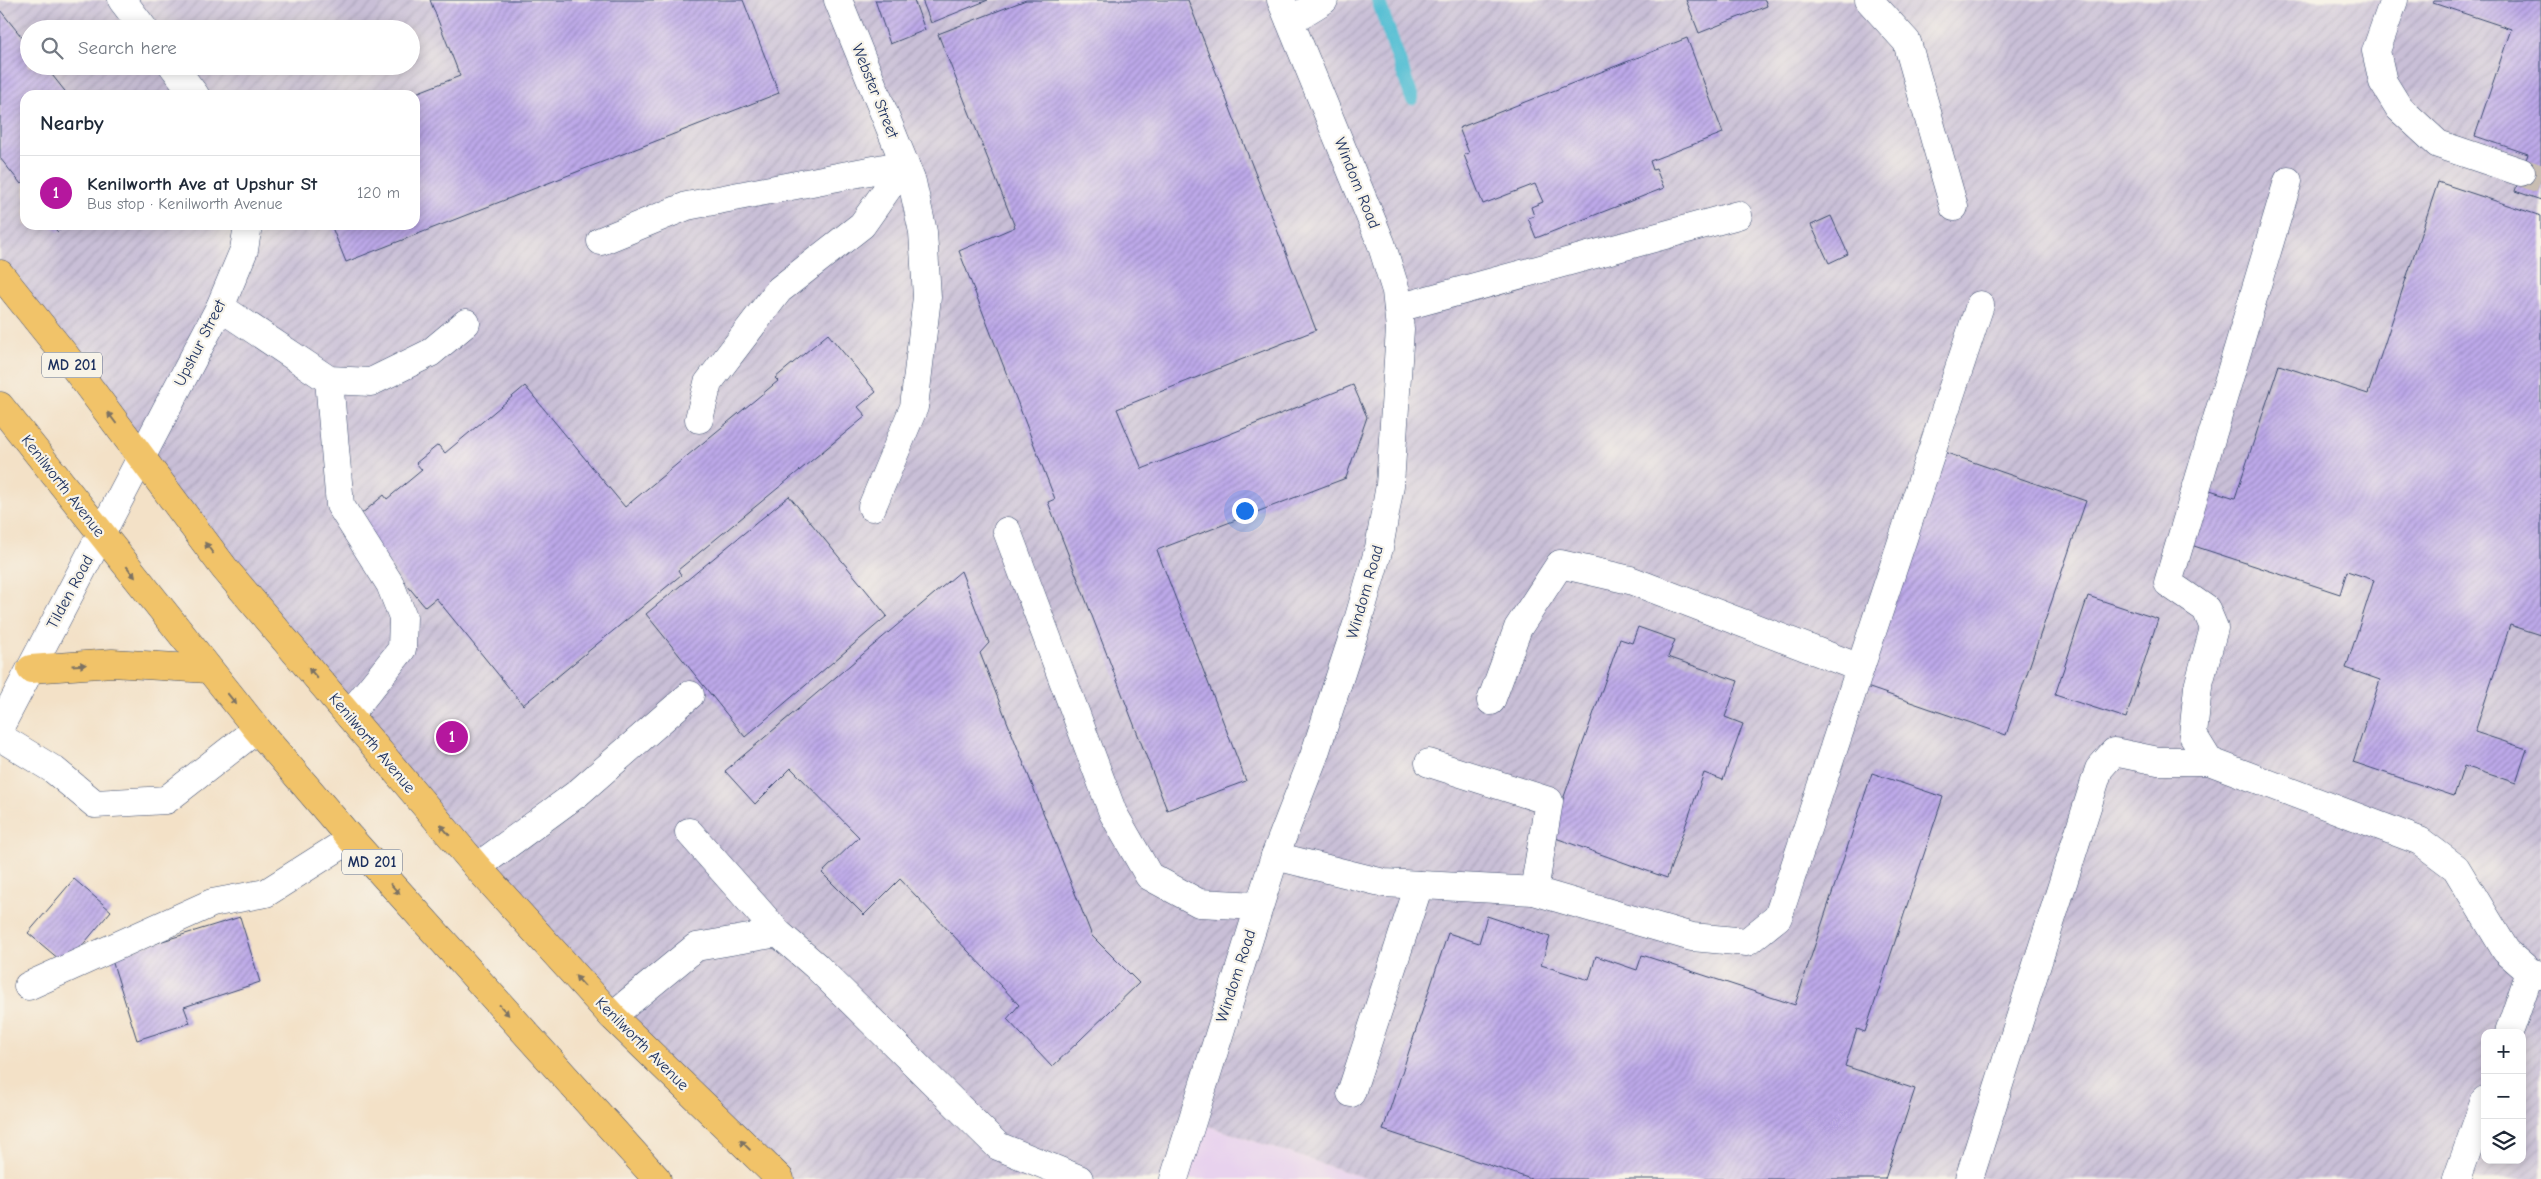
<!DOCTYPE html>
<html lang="en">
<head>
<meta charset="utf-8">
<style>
	:root { --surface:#fff; --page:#f6f6f7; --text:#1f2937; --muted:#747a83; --line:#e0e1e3; --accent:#b5179e }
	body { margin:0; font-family:"Comic Neue",sans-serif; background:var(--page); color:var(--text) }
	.controls { position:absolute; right:15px; bottom:15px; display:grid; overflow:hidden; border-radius:10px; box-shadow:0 2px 12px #0003 }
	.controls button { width:45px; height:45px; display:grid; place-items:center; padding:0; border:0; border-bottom:1px solid var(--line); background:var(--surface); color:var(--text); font:25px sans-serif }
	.you { position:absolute; left:1244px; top:510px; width:18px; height:18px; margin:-12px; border:4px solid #fff; border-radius:50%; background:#1a73e8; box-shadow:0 0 0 8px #1a73e833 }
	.badge { display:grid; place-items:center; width:32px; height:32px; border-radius:50%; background:var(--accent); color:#fff; font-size:16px; font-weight:700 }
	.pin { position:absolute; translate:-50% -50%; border:2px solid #fff; box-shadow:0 1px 5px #0006 }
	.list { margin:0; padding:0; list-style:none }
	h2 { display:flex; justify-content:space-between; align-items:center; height:65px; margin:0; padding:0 20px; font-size:21px }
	h2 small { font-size:16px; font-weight:400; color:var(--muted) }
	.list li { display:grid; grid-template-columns:32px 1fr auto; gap:15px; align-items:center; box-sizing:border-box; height:75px; padding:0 20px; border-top:1px solid var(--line) }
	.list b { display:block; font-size:19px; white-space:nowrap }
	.list p { margin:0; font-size:16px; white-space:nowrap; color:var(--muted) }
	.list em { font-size:16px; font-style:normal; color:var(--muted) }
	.icon { flex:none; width:28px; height:28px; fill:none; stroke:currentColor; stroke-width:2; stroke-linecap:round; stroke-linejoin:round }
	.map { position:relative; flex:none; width:2541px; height:1179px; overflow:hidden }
	.search { position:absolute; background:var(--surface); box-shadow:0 2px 12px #0003; left:20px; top:20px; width:400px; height:55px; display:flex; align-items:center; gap:12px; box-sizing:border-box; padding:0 18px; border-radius:28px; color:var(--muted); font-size:19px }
	.panel { position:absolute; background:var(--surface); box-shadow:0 2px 12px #0003; left:20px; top:90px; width:400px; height:140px; border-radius:15px }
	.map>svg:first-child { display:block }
	.built { fill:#e8d2ee }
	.industrial { fill:url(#industrial-furrows); fill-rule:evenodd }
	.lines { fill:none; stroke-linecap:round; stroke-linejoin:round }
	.stream { stroke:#58c0d4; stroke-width:14 }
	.building { fill:url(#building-hatch) }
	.minor-tunnel { stroke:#c8bdb2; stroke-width:28; stroke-dasharray:28 14; stroke-linecap:butt }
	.minor-casing { stroke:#3b4a6e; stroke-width:29 }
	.major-casing { stroke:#3b4a6e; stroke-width:29 }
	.minor { stroke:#fff; stroke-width:28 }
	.major { stroke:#f1c369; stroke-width:28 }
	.oneway { fill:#7b7263 }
	.labels { text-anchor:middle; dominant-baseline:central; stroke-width:4.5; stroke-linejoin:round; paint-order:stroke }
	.shield { fill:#f7f3e8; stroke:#5d6a87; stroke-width:1 }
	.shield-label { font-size:15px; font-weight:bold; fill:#1b2f5e }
	.street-label { font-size:16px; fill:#1b2f5e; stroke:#f7f3e8 }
</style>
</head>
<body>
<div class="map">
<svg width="2541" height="1179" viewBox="0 0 2541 1179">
	<defs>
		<pattern id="industrial-furrows" width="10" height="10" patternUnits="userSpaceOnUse" patternTransform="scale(1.25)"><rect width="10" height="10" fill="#c9bfd7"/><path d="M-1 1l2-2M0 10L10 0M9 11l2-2" fill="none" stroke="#aca4bb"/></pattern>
		<pattern id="building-hatch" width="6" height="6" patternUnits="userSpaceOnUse" patternTransform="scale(1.25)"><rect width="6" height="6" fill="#bda9e9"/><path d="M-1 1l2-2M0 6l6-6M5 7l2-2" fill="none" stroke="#998ac0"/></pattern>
	</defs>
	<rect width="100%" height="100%" fill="#f7f3e8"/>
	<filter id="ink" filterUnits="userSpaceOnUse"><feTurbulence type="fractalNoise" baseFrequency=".02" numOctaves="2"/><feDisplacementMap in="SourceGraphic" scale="10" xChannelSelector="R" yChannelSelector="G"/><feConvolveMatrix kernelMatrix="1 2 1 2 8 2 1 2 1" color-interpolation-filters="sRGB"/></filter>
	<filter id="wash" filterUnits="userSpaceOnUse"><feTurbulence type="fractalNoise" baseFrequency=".0096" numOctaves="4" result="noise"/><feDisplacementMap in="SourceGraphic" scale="20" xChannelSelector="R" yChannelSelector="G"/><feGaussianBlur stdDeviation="1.12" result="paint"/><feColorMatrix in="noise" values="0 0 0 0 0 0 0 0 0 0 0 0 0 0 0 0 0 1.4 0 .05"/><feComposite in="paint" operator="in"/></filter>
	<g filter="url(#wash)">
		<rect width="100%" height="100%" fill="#f3e1c7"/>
		<path class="built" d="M1191,1120L1368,1179H1174Z"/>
		<path class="industrial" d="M0,0H2541V1179H1368L1191,1120L1174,1179H780L477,867L0,274ZM29,29H411V66H29ZM25,95H415V225H25ZM2485,1033H2522V1160H2485Z"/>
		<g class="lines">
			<path class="stream" d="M1378,0L1412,98"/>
		</g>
		<g id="blocks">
			<g class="building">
				<path d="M430,0H743L779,93L346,262L331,225H415V95H411L460,76Z"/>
				<path d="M875,0H914L925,30L890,44Z"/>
				<path d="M922,0H988L931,23Z"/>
				<path d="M1026,0H1188L1316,330L1117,409L1142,469L1353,385L1367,417L1346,478L1157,550L1246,781L1167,810L1048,502L1055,499L959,251L1015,227L938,34Z"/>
				<path d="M1686,0H1765L1767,6L1699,33Z"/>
				<path d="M2434,0H2541V200L2515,191L2528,154L2475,136L2511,29L2433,3Z"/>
				<path d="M0,10L29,46V66H45L68,95H25V180L21,184L0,158Z"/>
				<path d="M1687,38L1723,133L1650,161L1653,170L1656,169L1664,188L1536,238L1528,218L1534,216L1531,207L1543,202L1535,184L1483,204L1464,155L1469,153L1459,128Z"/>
				<path d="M2438,182L2541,216V635L2510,625L2475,732L2527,749L2516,783L2464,766L2454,796L2353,762L2380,680L2346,668L2374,580L2347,571L2340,594L2191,545L2210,490L2235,498L2279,365L2368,394Z"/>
				<path d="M1831,216L1848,254L1829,263L1811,225Z"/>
				<path d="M51,225H65L58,232Z"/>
				<path d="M828,334L876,392L858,407L866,416L678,570L681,575L523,705L436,598L425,607L354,520L384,495L387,499L422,470L416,463L438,445L445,453L525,386L625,507L778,381L775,378Z"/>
				<path d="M1938,450L2086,501L2006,735L1858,684Z"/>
				<path d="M789,496L887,616L745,737L646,614Z"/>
				<path d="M961,571L989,643L980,653L1092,936L1139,983L1052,1067L1007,1019L1019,1005L900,879L864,915L822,873L859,837L791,768L755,804L725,771Z"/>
				<path d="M2088,596L2158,619L2126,718L2055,695Z"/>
				<path d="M1638,627L1675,640L1668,657L1738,681L1725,717L1743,724L1723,780L1704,773L1667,878L1550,836L1620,639L1632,643Z"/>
				<path d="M1872,773L1943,797L1865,1032L1857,1029L1845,1066L1915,1089L1885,1179H1531L1383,1130L1448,933L1479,943L1487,916L1550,937L1541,965L1589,980L1596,956L1637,970L1642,955L1795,1005Z"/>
				<path d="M74,879L111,911L66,965L28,933Z"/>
				<path d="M240,917L260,982L184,1007L190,1023L137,1040L111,957Z"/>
			</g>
		</g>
	</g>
	<g filter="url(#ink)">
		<use href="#blocks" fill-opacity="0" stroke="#3b4a6e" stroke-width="1"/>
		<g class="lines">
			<path class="minor-tunnel" d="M2521,172L2541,179"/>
			<g class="minor-casing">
				<g id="minor">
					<path d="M122,0L144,29"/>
					<path d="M838,0L912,182L923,232L927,297L914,407L872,507"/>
					<path d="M1869,0L1907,42L1954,207"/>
					<path d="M2394,0L2376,51L2383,82L2399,108L2438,144L2521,172"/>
					<path d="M1290,21L1324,0"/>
					<path d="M173,66L195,95"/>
					<path d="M2288,181L2168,583L2206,609L2214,628L2198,687L2193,735L2209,761L2420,841L2456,868L2506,951L2530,972L2541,975"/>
					<path d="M601,241L687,206L905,164L862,225L779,290L708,383L699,419"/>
					<path d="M220,307L329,380L371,382L430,353L466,323"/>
					<path d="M1398,308L1738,215"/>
					<path d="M329,380L340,505L390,584L403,617L402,649L349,715"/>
					<path d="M1007,531L1113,813L1149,876L1199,903L1259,906"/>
					<path d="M1491,701L1518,628L1560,564L1630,580L1860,668"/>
					<path d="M0,727L220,307L244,250L248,225"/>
					<path d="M0,737L54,770L95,804L166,800L257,729"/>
					<path d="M1429,763L1549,801L1534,891"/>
					<path d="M689,832L778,933"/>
					<path d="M1275,856L1384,883L1534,891L1692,937L1747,942L1778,917L1980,305"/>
					<path d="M477,867L578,793L690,695"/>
					<path d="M28,986L212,903L266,893L351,839"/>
					<path d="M612,1016L696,947L778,933L816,966L998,1146L1079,1179"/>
					<path d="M2509,1033L2530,972"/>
					<path d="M1351,1093L1419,885"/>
					<path d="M1174,1179L1275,856L1314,756L1357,624L1379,548L1390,485L1400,329L1396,291L1381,243L1281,0"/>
					<path d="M1969,1179L2099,769L2114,752L2158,761H2209"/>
					<path d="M2457,1179L2485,1100"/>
				</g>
			</g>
			<g class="major-casing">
				<g id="major">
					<path d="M0,274L65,355L225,569L477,867L612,1016L780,1179"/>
					<path d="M0,406L257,729L351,839L657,1179"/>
					<path d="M31,669L112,663L208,669"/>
				</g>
			</g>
			<use href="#minor" class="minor"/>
			<use href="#major" class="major"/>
		</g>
		<defs><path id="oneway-solid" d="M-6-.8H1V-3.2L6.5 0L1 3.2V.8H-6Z" transform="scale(1.25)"/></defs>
		<g class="oneway">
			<use href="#oneway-solid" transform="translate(112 418) rotate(-127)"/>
			<use href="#oneway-solid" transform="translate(209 548) rotate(-127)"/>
			<use href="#oneway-solid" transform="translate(131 572) rotate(52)"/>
			<use href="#oneway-solid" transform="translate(79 665) rotate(-4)"/>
			<use href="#oneway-solid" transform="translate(313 673) rotate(-130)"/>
			<use href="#oneway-solid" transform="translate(232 699) rotate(51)"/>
			<use href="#oneway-solid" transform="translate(445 830) rotate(-130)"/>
			<use href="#oneway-solid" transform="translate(395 889) rotate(48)"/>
			<use href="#oneway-solid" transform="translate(580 981) rotate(-132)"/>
			<use href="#oneway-solid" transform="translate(504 1010) rotate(48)"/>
			<use href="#oneway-solid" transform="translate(745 1145) rotate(-136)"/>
		</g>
	</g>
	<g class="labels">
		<g class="shield">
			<rect x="42" y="352.5" width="60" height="25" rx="4"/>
			<rect x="342" y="849.5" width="60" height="25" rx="4"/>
		</g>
		<g class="shield-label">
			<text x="72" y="365">MD 201</text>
			<text x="372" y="862">MD 201</text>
		</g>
		<g class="street-label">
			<text transform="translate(875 91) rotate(68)">Webster Street</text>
			<text transform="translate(1357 183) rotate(68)">Windom Road</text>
			<text transform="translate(200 343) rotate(-63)">Upshur Street</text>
			<text transform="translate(63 486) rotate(52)">Kenilworth Avenue</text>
			<text transform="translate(70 592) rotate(-62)">Tilden Road</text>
			<text transform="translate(1365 592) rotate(-74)">Windom Road</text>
			<text transform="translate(372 743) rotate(50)">Kenilworth Avenue</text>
			<text transform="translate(1236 976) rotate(-72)">Windom Road</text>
			<text transform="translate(642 1044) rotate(45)">Kenilworth Avenue</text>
		</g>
	</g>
</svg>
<div class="controls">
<button>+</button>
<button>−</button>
<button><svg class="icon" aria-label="layers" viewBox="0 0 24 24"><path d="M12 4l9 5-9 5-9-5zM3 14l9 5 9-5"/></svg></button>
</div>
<div class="you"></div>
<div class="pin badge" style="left:452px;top:737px">1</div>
<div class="search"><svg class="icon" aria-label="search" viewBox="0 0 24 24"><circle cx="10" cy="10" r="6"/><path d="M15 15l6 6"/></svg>Search here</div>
<section class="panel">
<h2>Nearby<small></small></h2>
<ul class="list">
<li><span class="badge">1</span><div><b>Kenilworth Ave at Upshur St</b><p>Bus stop · Kenilworth Avenue</p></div><em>120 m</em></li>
</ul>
</section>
</div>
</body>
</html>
